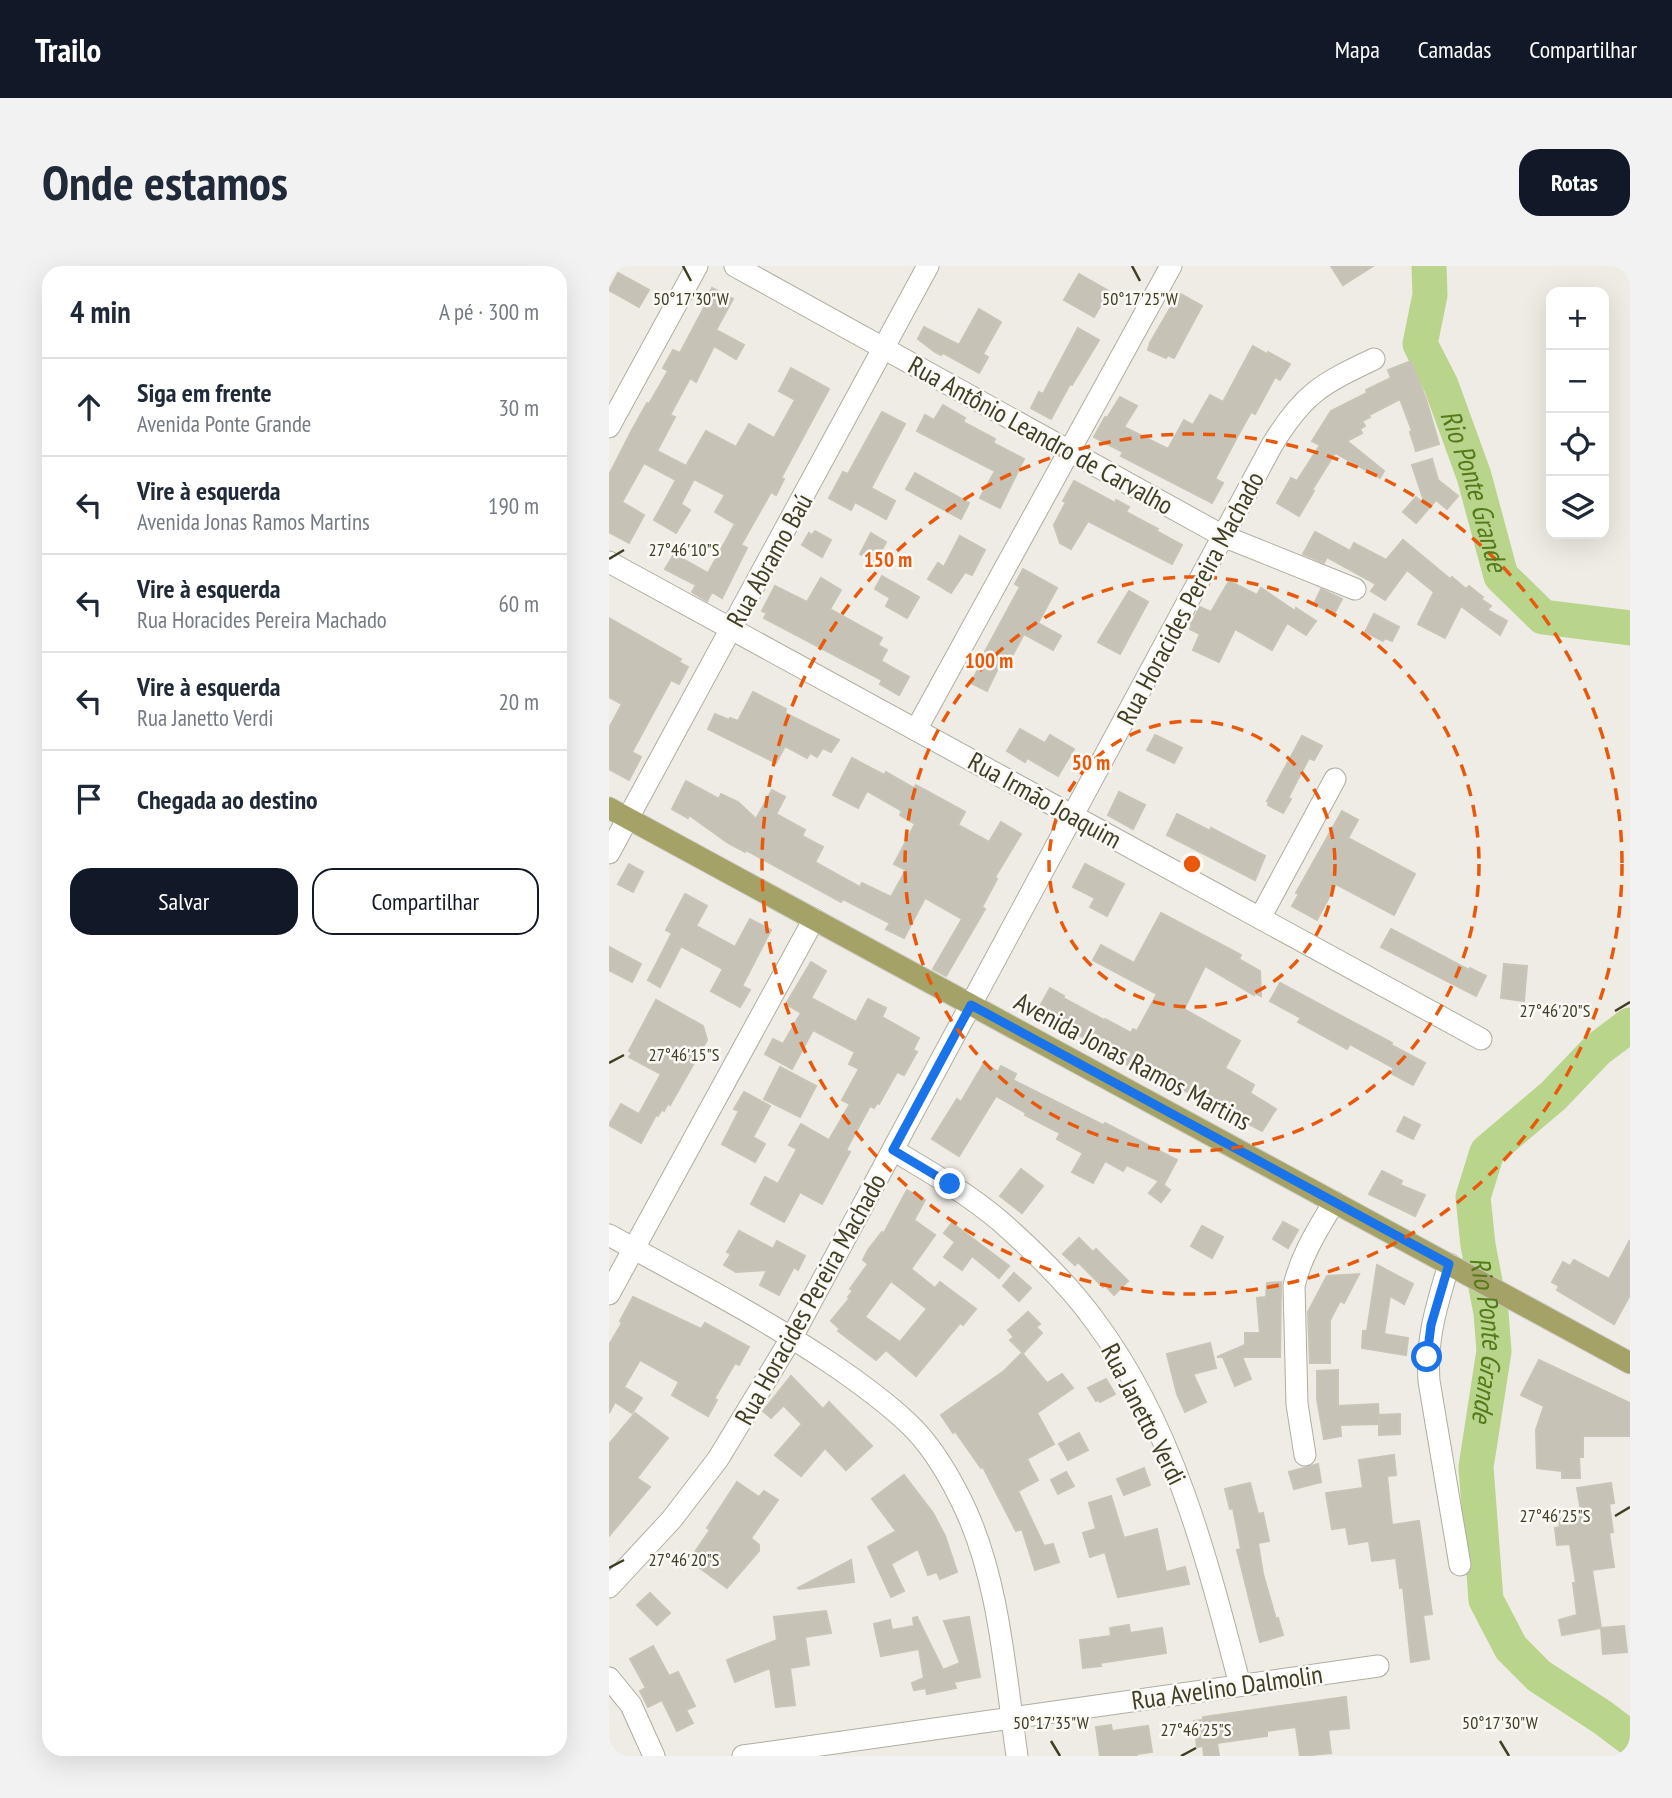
<!DOCTYPE html>
<html lang="pt">
<head>
<meta charset="utf-8">
<style>
	:root { --surface:#fff; --page:#f2f2f3; --text:#1f2937; --muted:#747a83; --line:#e0e1e3; --accent:#111827 }
	body { margin:0; font-family:"PT Sans Narrow",sans-serif; background:var(--page); color:var(--text) }
	.controls { position:absolute; right:21px; top:21px; display:grid; overflow:hidden; border-radius:14px; box-shadow:0 7px 28px #0002 }
	.controls button { width:63px; height:63px; display:grid; place-items:center; padding:0; border:0; border-bottom:2px solid var(--line); background:var(--surface); color:var(--text); font:35px sans-serif }
	.stop { position:absolute; width:21px; height:21px; margin:-16px; border:5px solid #1a73e8; border-radius:50%; background:#fff }
	.stop.end { background:#1a73e8; border-color:#fff; box-shadow:0 2px 7px #0008 }
	.list { margin:0; padding:0; list-style:none }
	h2 { display:flex; justify-content:space-between; align-items:center; height:91px; margin:0; padding:0 28px; font-size:30px }
	h2 small { font-size:23px; font-weight:400; color:var(--muted) }
	.list li { display:grid; grid-template-columns:46px 1fr auto; gap:21px; align-items:center; box-sizing:border-box; height:98px; padding:0 28px; border-top:2px solid var(--line) }
	.list b { display:block; font-size:26px; white-space:nowrap }
	.list p { margin:0; font-size:23px; white-space:nowrap; color:var(--muted) }
	.list em { font-size:23px; font-style:normal; color:var(--muted) }
	.actions { display:flex; gap:14px; padding:21px 28px }
	.actions a { flex:1; padding:16px 0; border:2px solid var(--accent); border-radius:21px; text-align:center; font-size:24px; color:var(--accent) }
	.actions .main { background:var(--accent); color:#fff }
	.icon { flex:none; width:38px; height:38px; fill:none; stroke:currentColor; stroke-width:2; stroke-linecap:round; stroke-linejoin:round }
	.map { position:relative; flex:none; width:1021px; height:1490px; overflow:hidden; border-radius:21px }
	header { display:flex; align-items:center; gap:42px; box-sizing:border-box; height:98px; padding:0 35px; background:var(--accent); color:#fff }
	header strong { font-size:33px }
	nav { display:flex; gap:38px; margin-inline-start:auto; font-size:24px }
	.intro { display:flex; align-items:center; justify-content:space-between; box-sizing:border-box; height:168px; padding:0 42px }
	h1 { margin:0; font-size:49px }
	.button { padding:18px 32px; border-radius:21px; background:var(--accent); color:#fff; font-size:24px; font-weight:700 }
	main { display:flex; gap:42px; padding:0 42px }
	aside { flex:1; background:var(--surface); border-radius:21px; box-shadow:0 7px 28px #0002 }
	.map>svg:first-child { display:block }
	.lines { fill:none; stroke-linecap:round; stroke-linejoin:round }
	.river { stroke:#b9d48b; stroke-width:35 }
	.building { fill:#c6c2b6; stroke:#c8c4b6; stroke-width:2; fill-rule:evenodd }
	.minor-casing { stroke:#afae9f; stroke-width:23 }
	.major-casing { stroke:#cac9c1; stroke-width:23 }
	.minor { stroke:#fff; stroke-width:21 }
	.major { stroke:#a4a267; stroke-width:21 }
	.route { stroke:#1a73e8; stroke-width:9 }
	.ticks { fill:none; stroke:#403f23; stroke-width:2.5 }
	.ring { fill:none; stroke:#e8590c; stroke-width:3.5; stroke-dasharray:12 9 }
	.labels { text-anchor:middle; dominant-baseline:central; stroke-width:5; stroke-linejoin:round; paint-order:stroke }
	.street-label { font-size:26px; fill:#403f23; stroke:#faf9f5 }
	.water-label { font-size:28px; font-style:italic; fill:#557a1a; stroke:#faf9f5 }
	.ticks-label { font-size:18px; text-anchor:middle; fill:#403f23; stroke:#faf9f5; stroke-width:5; stroke-linejoin:round; paint-order:stroke }
	.centre { fill:#e8590c; stroke:#faf9f5; stroke-width:3.5 }
	.ring-label { font-size:21px; text-anchor:middle; font-weight:bold; fill:#e8590c; stroke:#faf9f5; stroke-width:5; stroke-linejoin:round; paint-order:stroke }
</style>
</head>
<body>
<header>
<strong>Trailo</strong>
<nav><a>Mapa</a><a>Camadas</a><a>Compartilhar</a></nav>
</header>
<div class="intro"><h1>Onde estamos</h1><a class="button">Rotas</a></div>
<main>
<aside>
<h2>4 min<small>A pé · 300 m</small></h2>
<ul class="list">
<li><svg class="icon" aria-label="ahead" viewBox="0 0 24 24"><path d="M12 20V5M6 11l6-6 6 6"/></svg><div><b>Siga em frente</b><p>Avenida Ponte Grande</p></div><em>30 m</em></li>
<li><svg class="icon" aria-label="left" viewBox="0 0 24 24"><path d="M17 20v-9H6M10 6l-5 5 5 5"/></svg><div><b>Vire à esquerda</b><p>Avenida Jonas Ramos Martins</p></div><em>190 m</em></li>
<li><svg class="icon" aria-label="left" viewBox="0 0 24 24"><path d="M17 20v-9H6M10 6l-5 5 5 5"/></svg><div><b>Vire à esquerda</b><p>Rua Horacides Pereira Machado</p></div><em>60 m</em></li>
<li><svg class="icon" aria-label="left" viewBox="0 0 24 24"><path d="M17 20v-9H6M10 6l-5 5 5 5"/></svg><div><b>Vire à esquerda</b><p>Rua Janetto Verdi</p></div><em>20 m</em></li>
<li><svg class="icon" aria-label="arrive" viewBox="0 0 24 24"><path d="M6 21V4h12l-3 4 3 4H6"/></svg><div><b>Chegada ao destino</b></div></li>
</ul>
<div class="actions"><a class="main">Salvar</a><a>Compartilhar</a></div>
</aside>
<div class="map">
<svg width="1021" height="1490" viewBox="0 0 1021 1490">
	<rect width="100%" height="100%" fill="#eeece4"/>
	<g class="lines">
		<g class="river">
			<path id="s1" d="M820,0L821,29L811,78L832,119L865,210L892,310L934,351L1021,362"/>
			<path id="s2" d="M1021,759L989,783L944,830L878,886L864,931L869,979L882,1047L885,1085L867,1201L877,1334L902,1382L930,1410L993,1451L1021,1472"/>
		</g>
	</g>
	<g class="building">
		<path d="M722,0H764L734,19Z"/>
		<path d="M9,7L40,24L30,41L0,24Z"/>
		<path d="M470,8L500,25L485,51L455,34Z"/>
		<path d="M103,22L124,33L107,64L135,79L127,93L105,80L87,116L81,112L61,149L66,151L48,185L77,200L97,165L127,181L140,158L165,172L186,134L170,125L182,102L220,123L172,212L175,213L167,229L162,226L132,279L138,282L113,332L103,326L98,335L83,326L87,319L56,303L65,288L99,307L126,258L106,246L116,229L85,213L72,238L81,244L67,267L45,254L67,214L35,197L13,236L35,249L20,277L0,266V209L23,164L38,137L40,138L59,105L54,102L64,84L71,87L97,38L95,37Z"/>
		<path d="M570,27L593,40L565,92L559,89L557,92L539,84L541,77Z"/>
		<path d="M370,43L392,56L374,88L379,91L370,107L334,87L332,89L326,86L309,73L315,61L350,79Z"/>
		<path d="M469,62L490,74L463,119L461,118L442,153L422,142L430,126L434,128Z"/>
		<path d="M644,80L658,88L659,86L681,98L671,114L666,111L646,148L642,146L626,175L606,213L614,217L603,237L512,190L514,186L485,171L496,151L498,152L511,131L528,140L515,161L559,183L575,154L584,159L601,129L614,136Z"/>
		<path d="M802,95L817,133L830,178L807,185L801,166L803,165L791,133L760,149L761,151L753,155L756,160L751,163L753,167L738,175L775,205L771,212L726,187L703,224L705,225L690,250L668,237L682,212L688,215L711,179L703,175L722,145L758,127L757,124L782,112L779,104Z"/>
		<path d="M334,139L356,152L354,156L386,173L384,177L415,193L391,242L371,232L386,205L308,165L316,149L325,154Z"/>
		<path d="M273,146L296,158L262,222L286,235L277,253L246,236L242,244L220,232L234,206L239,208Z"/>
		<path d="M823,193L829,214L849,230L838,243L827,234L807,257L794,246L807,231L816,238L803,199Z"/>
		<path d="M306,207L360,237L352,253L297,223Z"/>
		<path d="M465,215L506,237L507,234L520,241L517,246L549,263L547,265L573,279L563,298L479,255L462,283L451,277L445,259L457,236L454,235Z"/>
		<path d="M206,265L222,274L213,291L193,279L200,267L203,269Z"/>
		<path d="M706,266L741,285L745,277L777,294L794,274L841,313L843,311L857,323L860,320L874,331L872,333L882,340L878,344L898,355L891,369L852,340L836,372L809,358L825,326L798,304L776,334L762,325L767,318L718,291L715,297L694,288Z"/>
		<path d="M262,267L277,276L266,296L251,288Z"/>
		<path d="M351,270L376,284L363,309L356,306L342,327L319,313L329,297L335,301Z"/>
		<path d="M414,303L448,322L429,357L452,370L444,384L415,368L396,403L390,400L378,425L362,417L375,392L373,391L411,321L406,318Z"/>
		<path d="M273,310L310,331L298,352L277,340L281,332L266,323Z"/>
		<path d="M212,312L232,324L221,343L273,372L269,379L278,384L272,395L300,411L290,429L271,418L273,414L155,352L158,347L153,345L166,320L198,336Z"/>
		<path d="M620,315L648,329L652,322L686,345L687,342L707,355L697,369L678,357L663,384L626,363L610,396L584,384L591,368L581,363L583,359L582,358L591,341L602,346Z"/>
		<path d="M712,323L733,333L725,348L705,338Z"/>
		<path d="M520,325L539,336L511,388L489,376Z"/>
		<path d="M765,348L790,361L783,375L776,372L774,375L756,366Z"/>
		<path d="M0,352L72,393L70,396L79,401L70,418L62,414L23,486L32,491L20,514L0,503V462L13,438L0,431Z"/>
		<path d="M144,426L177,443L176,447L230,474L222,486L214,482L208,491L201,487L198,492L176,480L167,497L99,463L106,448L120,454L121,452L129,455Z"/>
		<path d="M411,463L436,477L441,469L465,483L449,510L418,492L416,496L398,485Z"/>
		<path d="M546,469L573,482L565,497L538,484Z"/>
		<path d="M693,470L713,480L705,494L700,492L679,532L682,533L674,547L659,539L660,536L658,535Z"/>
		<path d="M243,492L275,509L277,506L305,522L307,519L356,546L349,559L380,576L392,556L412,568L386,611L388,613L373,641L376,643L337,710L324,703L353,653L346,649L316,632L295,672L277,663L281,657L234,633L232,636L137,584L136,586L119,577L80,549L79,552L63,543L77,515L110,533L112,528L129,536L147,553L163,524L176,531L167,548L196,564L193,570L214,581L206,596L251,621L253,617L282,631L297,604L285,598L306,558L291,549L293,545L258,525L249,542L224,529Z"/>
		<path d="M510,526L536,539L524,563L499,549Z"/>
		<path d="M733,545L749,554L739,572L806,608L785,649L727,618L708,654L683,640L690,628L687,627Z"/>
		<path d="M568,548L601,565L602,562L656,590L646,614L558,569Z"/>
		<path d="M20,598L34,606L24,626L9,618Z"/>
		<path d="M476,598L515,618L498,650L481,641L486,632L464,621Z"/>
		<path d="M76,628L98,640L87,660L126,681L141,653L162,664L133,720L141,724L131,741L102,725L114,703L72,680L51,721L39,714L63,667L57,664Z"/>
		<path d="M552,647L632,689L630,693L651,705L652,730L646,727L645,729L596,700L575,743L631,775L616,802L645,819L641,827L667,843L653,865L525,798L523,801L481,779L483,776L442,754L440,759L425,751L441,722L455,730L454,732L495,754L496,753L522,767L524,763L528,765L548,728L484,694L492,679L525,697Z"/>
		<path d="M782,663L860,704L861,702L877,710L867,730L772,681Z"/>
		<path d="M0,681L32,698L23,716L0,704Z"/>
		<path d="M202,696L217,705L202,732L247,756L259,733L277,742L273,751L310,772L304,784L308,786L295,809L288,806L270,838L268,837L265,842L261,840L237,884L241,886L213,938L191,926L175,956L142,938L156,911L169,918L188,883L180,879L192,858L220,874L241,838L233,834L250,803L240,798L246,786L204,764L183,803L156,788L164,773L174,778L192,747L177,738Z"/>
		<path d="M895,698L918,700L915,735L892,732Z"/>
		<path d="M671,717L783,777L782,779L816,797L804,819L782,807L785,802L741,778L738,783L689,756L692,752L661,735Z"/>
		<path d="M47,734L94,760L98,774L61,839L59,837L55,845L53,843L49,850L47,849L32,877L0,859L12,838L30,848L52,808L20,791L23,787L20,785Z"/>
		<path d="M375,797L389,806L392,800L407,808L404,814L494,859L496,857L568,894L555,918L552,917L561,924L552,936L540,927L550,915L518,899L514,905L496,895L484,917L463,906L474,887L448,873L451,867L416,849L417,847L387,830L350,890L323,873L348,833L352,836Z"/>
		<path d="M171,801L207,820L191,851L155,833Z"/>
		<path d="M135,826L161,840L144,871L156,878L146,896L113,878L130,845L125,843Z"/>
		<path d="M795,851L811,859L804,873L788,865Z"/>
		<path d="M412,903L434,920L413,947L391,930Z"/>
		<path d="M773,905L793,915L791,919L816,929L806,950L760,928Z"/>
		<path d="M298,924L316,934L305,954L326,969L302,1003L326,1022L331,1016L367,1043L354,1059L351,1057L307,1110L277,1084L267,1094L229,1065L231,1063L222,1055L241,1032L239,1031L244,1025L241,1023L259,998L254,994L259,984L273,966L275,967ZM282,1015L318,1043L291,1076L256,1051Z"/>
		<path d="M674,956L689,964L679,982L664,973Z"/>
		<path d="M343,957L400,1000L390,1012L363,990L353,1004L335,991L346,976L335,967Z"/>
		<path d="M593,960L614,971L603,992L582,980Z"/>
		<path d="M130,965L164,983L168,975L196,990L189,1004L185,1001L170,1029L151,1019L158,1004L127,1006L115,999L122,988L118,986Z"/>
		<path d="M470,972L484,986L487,983L519,1015L505,1029L496,1019L494,1021L469,996L466,999L454,988Z"/>
		<path d="M1021,974V1029L1005,1058L948,1024L950,1020L943,1016L954,996L961,1000L965,994L1000,1013Z"/>
		<path d="M768,999L804,1018L795,1038L781,1030L775,1068L799,1072L797,1089L753,1082L754,1065H758Z"/>
		<path d="M405,1007L422,1022L410,1035L394,1020Z"/>
		<path d="M750,1008L735,1037L731,1035L721,1054V1097H701L699,1046L718,1010Z"/>
		<path d="M672,1016L671,1091H633L642,1113L626,1120L614,1091H608L636,1079V1067H651L648,1032L657,1031L658,1017Z"/>
		<path d="M24,1031L92,1063L96,1057L140,1081L130,1099L126,1097L105,1133L108,1134L99,1150L63,1129L70,1116L31,1094L15,1121L33,1132L23,1147L6,1136L0,1147V1079L13,1057L11,1055Z"/>
		<path d="M419,1046L431,1058L427,1061L433,1067L414,1087L401,1074L405,1071L399,1064Z"/>
		<path d="M601,1077L607,1102L584,1108L597,1136L576,1146L568,1128L558,1088Z"/>
		<path d="M413,1087L438,1117L453,1108L464,1122L428,1147L445,1178L418,1193L429,1214L409,1225L435,1280L444,1278L450,1296L426,1304L413,1263L407,1265L374,1201L372,1202L346,1165L344,1167L332,1149L395,1105Z"/>
		<path d="M930,1094L1021,1137V1170H974V1191H970L971,1212H953V1205L928,1202L927,1164L935,1140L912,1129Z"/>
		<path d="M729,1104V1140L769,1138L770,1158L731,1159L732,1170L715,1173L708,1133V1105Z"/>
		<path d="M182,1110L214,1143L220,1136L263,1180L237,1204L216,1182L192,1210L166,1189L193,1158L175,1140L181,1133L162,1152L154,1145Z"/>
		<path d="M497,1113L506,1128L491,1136L490,1134L487,1135L479,1122Z"/>
		<path d="M26,1147L59,1172L28,1212L41,1221L0,1270V1178Z"/>
		<path d="M791,1148V1168L770,1169V1149Z"/>
		<path d="M470,1167L479,1184L459,1194L450,1178Z"/>
		<path d="M785,1189L787,1209L778,1210L783,1259L810,1255L823,1348L814,1349L820,1393L802,1396L794,1321L791,1322L787,1292L763,1295L760,1275L740,1278L737,1261L723,1263L717,1227L754,1222L750,1194Z"/>
		<path d="M709,1198L712,1216L685,1223L680,1206Z"/>
		<path d="M535,1202L541,1219L515,1229L508,1213Z"/>
		<path d="M457,1206L465,1220L449,1228L442,1214Z"/>
		<path d="M295,1209L324,1247L336,1270L348,1306L331,1313L328,1306L319,1309L309,1283L282,1298L295,1325L282,1331L259,1281L287,1265L263,1233Z"/>
		<path d="M128,1216L150,1231L155,1225L169,1234L142,1272L150,1279V1285L118,1322L84,1297L87,1293L83,1290L101,1264L98,1262Z"/>
		<path d="M641,1217L649,1248L654,1247L660,1275L649,1277L654,1308L667,1353L669,1352L674,1369L651,1376L628,1284L632,1283L624,1242L621,1243L616,1223Z"/>
		<path d="M1002,1217L1005,1237L1000,1238L1004,1266L1000,1267L1005,1301L983,1304L992,1362L953,1369L950,1354L968,1349L964,1317H967L961,1278L948,1279L946,1262L951,1261L950,1253L973,1250L968,1222Z"/>
		<path d="M502,1230L515,1272L548,1263L557,1306L576,1301L580,1318L509,1331L496,1286L481,1291L474,1267L487,1263L480,1237Z"/>
		<path d="M242,1294L245,1316L190,1323L189,1322Z"/>
		<path d="M41,1327L61,1347L48,1359L28,1339Z"/>
		<path d="M217,1345L222,1367L196,1371L200,1399L181,1402L186,1439L167,1441L161,1402L126,1416L118,1394L168,1374L165,1351Z"/>
		<path d="M308,1351L334,1404L351,1397L335,1355L360,1351L371,1411L345,1416L347,1422L318,1428L317,1422L305,1424L303,1417L315,1412L310,1383L272,1390L265,1358L281,1354L283,1364L305,1360L304,1352Z"/>
		<path d="M520,1359L521,1367L553,1362L557,1387L491,1397L492,1400L474,1402L471,1374L502,1370L501,1362Z"/>
		<path d="M1015,1360L1018,1386L994,1388L992,1362Z"/>
		<path d="M44,1380L60,1410L69,1406L86,1440L77,1444L84,1457L68,1465L53,1434L39,1441L31,1425L37,1422L21,1393Z"/>
		<path d="M737,1431L740,1462L719,1464L722,1487L691,1490L687,1461L658,1465V1470L608,1477L610,1490H595L594,1480L588,1481L585,1455L594,1454V1451Z"/>
		<path d="M502,1459L503,1465L539,1460L543,1486L528,1488V1490H491L487,1461Z"/>
	</g>
	<g class="lines">
		<g class="minor-casing">
			<g id="minor">
				<path d="M126,0L614,270L746,323"/>
				<path d="M0,161L88,0"/>
				<path d="M0,296L872,773"/>
				<path d="M307,464L562,0"/>
				<path d="M0,587L319,0"/>
				<path d="M651,652L726,513"/>
				<path d="M284,884C321,906 358,927 391,955C424,984 460,1019 486,1055C565,1161 598,1293 631,1419"/>
				<path d="M0,969C74,1010 150,1049 220,1096C248,1115 276,1135 300,1158C321,1178 338,1206 351,1232C390,1308 396,1406 408,1490"/>
				<path d="M840,998C828,1039 817,1071 820,1115L851,1299"/>
				<path d="M0,1028L205,653"/>
				<path d="M696,1189L688,1138L685,1020C692,989 709,963 725,936"/>
				<path d="M0,1321L63,1253L109,1193L183,1071L663,179C694,128 712,118 765,93"/>
				<path d="M0,1412L22,1439L45,1490"/>
				<path d="M134,1490L769,1400"/>
			</g>
		</g>
		<g class="major-casing">
			<path id="major" d="M0,542L1021,1097"/>
		</g>
		<use href="#minor" class="minor"/>
		<use href="#major" class="major"/>
	</g>
	<g class="lines">
		<path class="route" d="M341,918L284,884L362,739L840,998L822,1059L818,1091"/>
	</g>
	<path class="ticks" d="M74,0L82,15M523,0L531,15M0,293L15,284M1006,745L1021,736M0,797L15,789M1006,1250L1021,1241M0,1302L15,1294M442,1475L451,1490M891,1475L900,1490M572,1490L587,1482"/>
	<g class="ring">
		<circle cx="583" cy="598" r="143"/>
		<circle cx="583" cy="598" r="287"/>
		<circle cx="583" cy="598" r="430"/>
	</g>
	<g class="labels">
		<g class="street-label">
			<text transform="translate(432 169) rotate(29)">Rua Antônio Leandro de Carvalho</text>
			<text transform="translate(160 294) rotate(-61)">Rua Abramo Baú</text>
			<text transform="translate(581 332) rotate(-62)">Rua Horacides Pereira Machado</text>
			<text transform="translate(436 534) rotate(29)">Rua Irmão Joaquim</text>
			<text transform="translate(524 795) rotate(28)">Avenida Jonas Ramos Martins</text>
			<text transform="translate(201 1033) rotate(-61)">Rua Horacides Pereira Machado</text>
			<text transform="translate(535 1148) rotate(63)">Rua Janetto Verdi</text>
			<text transform="translate(618 1421) rotate(-8)">Rua Avelino Dalmolin</text>
		</g>
		<g class="water-label">
			<text stroke="none"><textPath href="#s1" startOffset="236">Rio Ponte Grande</textPath></text>
			<text stroke="none"><textPath href="#s2" startOffset="383">Rio Ponte Grande</textPath></text>
		</g>
	</g>
	<g class="ticks-label">
		<text x="82" y="39">50°17'30"W</text>
		<text x="531" y="39">50°17'25"W</text>
		<text x="75" y="290">27°46'10"S</text>
		<text x="946" y="751">27°46'20"S</text>
		<text x="75" y="795">27°46'15"S</text>
		<text x="946" y="1256">27°46'25"S</text>
		<text x="75" y="1300">27°46'20"S</text>
		<text x="442" y="1463">50°17'35"W</text>
		<text x="891" y="1463">50°17'30"W</text>
		<text x="587" y="1470">27°46'25"S</text>
	</g>
	<circle cx="583" cy="598" r="10" class="centre"/>
	<g class="ring-label">
		<text x="279" y="301">150 m</text>
		<text x="380" y="402">100 m</text>
		<text x="482" y="504">50 m</text>
	</g>
</svg>
<div class="controls">
<button>+</button>
<button>−</button>
<button><svg class="icon" aria-label="locate" viewBox="0 0 24 24"><circle cx="12" cy="12" r="6"/><path d="M12 2v4M12 18v4M2 12h4M18 12h4"/></svg></button>
<button><svg class="icon" aria-label="layers" viewBox="0 0 24 24"><path d="M12 4l9 5-9 5-9-5zM3 14l9 5 9-5"/></svg></button>
</div>
<div class="stop" style="left:818px;top:1091px"></div>
<div class="stop end" style="left:341px;top:918px"></div>
</div>
</main>
</body>
</html>
